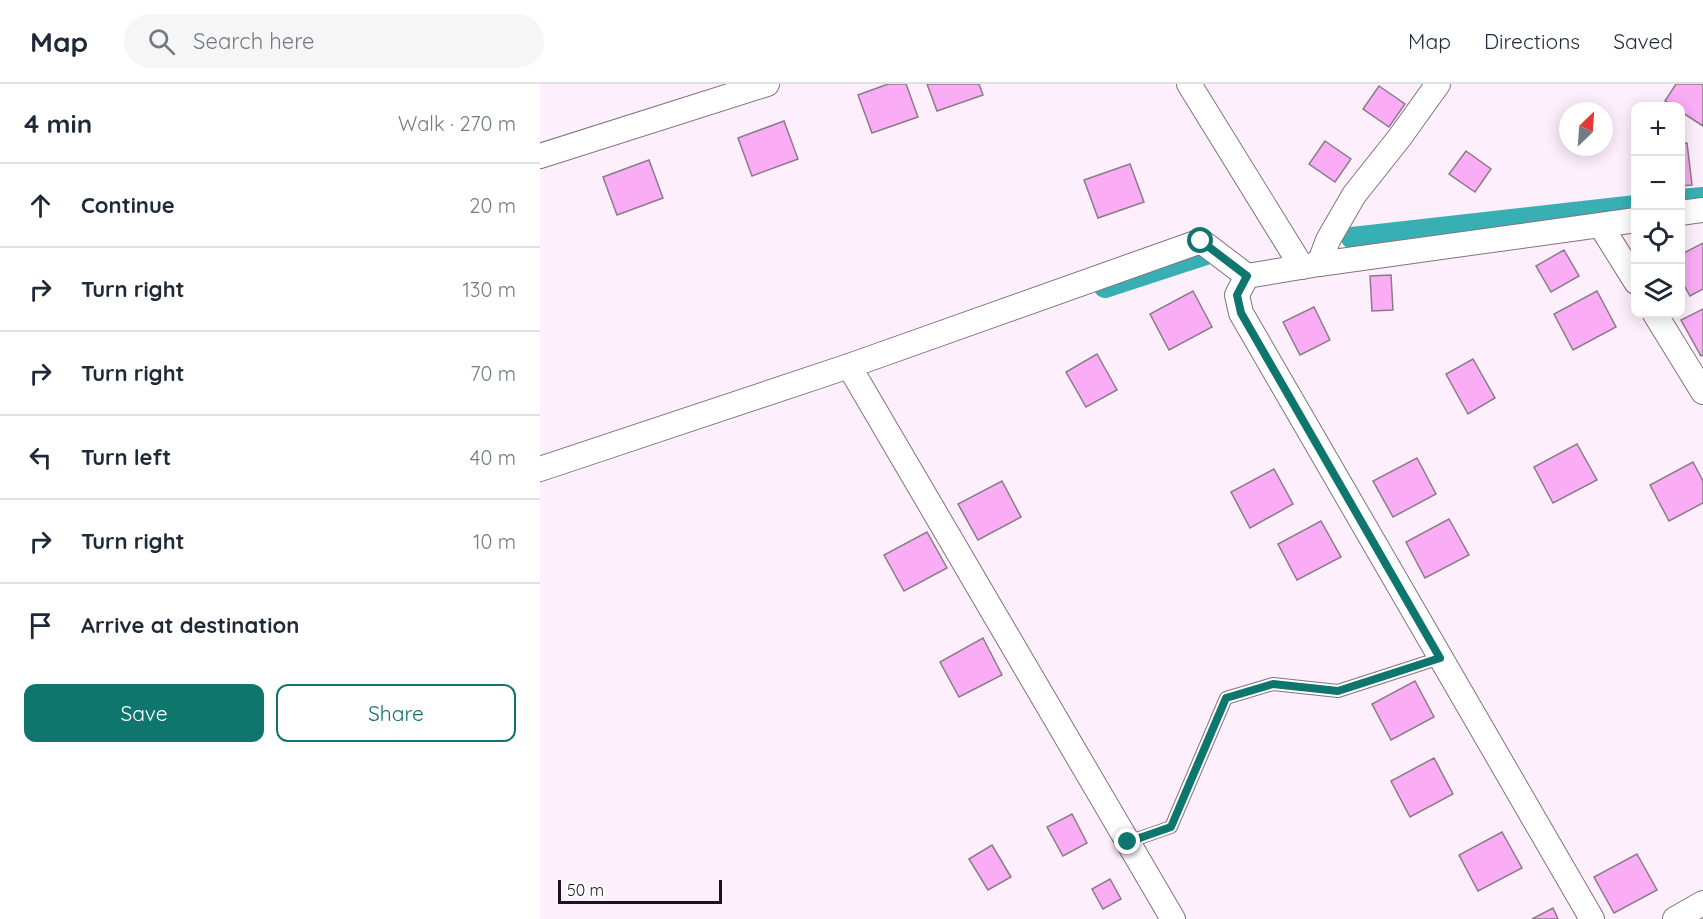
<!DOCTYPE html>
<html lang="en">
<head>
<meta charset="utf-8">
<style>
	:root { --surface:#fff; --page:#f6f6f7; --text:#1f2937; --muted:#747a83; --line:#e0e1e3; --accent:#0f766e }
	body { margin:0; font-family:Quicksand,sans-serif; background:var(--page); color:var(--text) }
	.controls { position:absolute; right:18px; top:18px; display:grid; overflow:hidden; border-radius:12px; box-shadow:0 3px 15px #0003 }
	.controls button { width:54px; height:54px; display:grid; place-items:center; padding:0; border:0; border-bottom:2px solid var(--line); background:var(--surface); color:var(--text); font:30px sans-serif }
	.compass { position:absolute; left:1019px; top:18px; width:54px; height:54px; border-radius:50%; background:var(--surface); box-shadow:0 3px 15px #0003; rotate:25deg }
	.scale { position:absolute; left:18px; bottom:15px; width:164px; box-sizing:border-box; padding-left:6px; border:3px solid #1a151a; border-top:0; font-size:16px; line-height:21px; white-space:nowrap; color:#1a151a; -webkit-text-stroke:4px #fff; paint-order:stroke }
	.stop { position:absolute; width:18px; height:18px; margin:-14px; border:4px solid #0f766e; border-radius:50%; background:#fff }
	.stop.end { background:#0f766e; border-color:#fff; box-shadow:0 2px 6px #0008 }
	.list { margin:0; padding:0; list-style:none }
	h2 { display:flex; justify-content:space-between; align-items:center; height:78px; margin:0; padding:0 24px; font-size:26px }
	h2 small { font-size:20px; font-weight:400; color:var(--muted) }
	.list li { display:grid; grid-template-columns:39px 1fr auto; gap:18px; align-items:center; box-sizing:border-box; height:84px; padding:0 24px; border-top:2px solid var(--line) }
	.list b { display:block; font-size:22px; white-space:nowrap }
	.list em { font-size:20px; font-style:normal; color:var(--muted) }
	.actions { display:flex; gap:12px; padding:18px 24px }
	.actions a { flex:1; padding:14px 0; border:2px solid var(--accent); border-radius:12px; text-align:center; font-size:21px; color:var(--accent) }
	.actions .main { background:var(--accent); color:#fff }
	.icon { flex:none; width:33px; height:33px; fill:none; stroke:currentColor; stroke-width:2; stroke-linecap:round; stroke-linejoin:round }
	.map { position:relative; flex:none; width:1163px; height:835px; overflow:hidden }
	header { display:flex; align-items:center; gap:36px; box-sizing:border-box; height:84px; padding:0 30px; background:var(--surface); border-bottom:2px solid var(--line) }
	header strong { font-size:28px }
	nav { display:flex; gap:33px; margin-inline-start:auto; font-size:21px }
	.search { width:420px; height:54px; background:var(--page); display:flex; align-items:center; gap:15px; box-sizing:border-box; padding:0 21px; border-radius:33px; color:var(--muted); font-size:22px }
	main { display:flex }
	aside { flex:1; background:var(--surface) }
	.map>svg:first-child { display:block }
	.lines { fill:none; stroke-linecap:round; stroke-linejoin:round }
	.canal { stroke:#38b0b3; stroke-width:22 }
	.building { fill:#faacf4; stroke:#897c88; stroke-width:1.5 }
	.service-casing { stroke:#80737e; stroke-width:14 }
	.minor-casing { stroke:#80737e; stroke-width:26 }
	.service { stroke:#fff; stroke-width:12 }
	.minor { stroke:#fff; stroke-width:24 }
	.route { stroke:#0f766e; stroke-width:8 }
</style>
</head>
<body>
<header>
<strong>Map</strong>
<div class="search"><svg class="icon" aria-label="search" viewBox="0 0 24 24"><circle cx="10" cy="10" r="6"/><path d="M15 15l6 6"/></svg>Search here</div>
<nav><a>Map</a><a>Directions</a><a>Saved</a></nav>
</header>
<main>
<aside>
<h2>4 min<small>Walk · 270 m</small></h2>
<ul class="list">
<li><svg class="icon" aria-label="ahead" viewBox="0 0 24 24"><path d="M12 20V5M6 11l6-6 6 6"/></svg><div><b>Continue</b></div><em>20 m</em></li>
<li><svg class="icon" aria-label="right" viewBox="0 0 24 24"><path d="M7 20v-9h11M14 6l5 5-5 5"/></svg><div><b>Turn right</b></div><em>130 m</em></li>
<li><svg class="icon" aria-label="right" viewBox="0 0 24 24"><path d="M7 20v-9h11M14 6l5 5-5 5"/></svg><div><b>Turn right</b></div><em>70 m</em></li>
<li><svg class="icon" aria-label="left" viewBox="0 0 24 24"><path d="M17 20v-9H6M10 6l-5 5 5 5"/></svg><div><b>Turn left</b></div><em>40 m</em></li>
<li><svg class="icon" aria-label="right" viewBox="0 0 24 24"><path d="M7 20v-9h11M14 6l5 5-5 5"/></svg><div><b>Turn right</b></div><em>10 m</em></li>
<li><svg class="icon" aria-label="arrive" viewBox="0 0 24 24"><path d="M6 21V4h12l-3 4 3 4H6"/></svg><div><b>Arrive at destination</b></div></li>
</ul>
<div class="actions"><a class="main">Save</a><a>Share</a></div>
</aside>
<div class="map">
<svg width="1163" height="835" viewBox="0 0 1163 835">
	<rect width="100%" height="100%" fill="#feeffc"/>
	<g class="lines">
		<g class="canal">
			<path d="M1140,116L1163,114"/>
			<path d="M812,154L1096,122"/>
			<path d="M565,203L666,170"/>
		</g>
	</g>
	<g class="building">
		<path d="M348,0H366L378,33L332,49L318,11Z"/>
		<path d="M387,0H439L443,11L397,27Z"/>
		<path d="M1136,0H1163V42L1140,27V22H1134L1125,17Z"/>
		<path d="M839,2L865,20L849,43L823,25Z"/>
		<path d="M244,37L258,75L212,92L198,54Z"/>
		<path d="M785,57L811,75L795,98L769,80Z"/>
		<path d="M1147,59L1152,101L1140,102V60Z"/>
		<path d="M926,67L951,85L935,108L909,90Z"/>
		<path d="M109,76L123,114L77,131L63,93Z"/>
		<path d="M590,80L604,118L558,134L544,96Z"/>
		<path d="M1163,159V205L1150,212L1140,194V171Z"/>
		<path d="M1024,166L1039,192L1011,208L996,182Z"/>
		<path d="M851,191L853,226L832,227L830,192Z"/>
		<path d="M653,207L672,243L629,266L610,230Z"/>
		<path d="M1057,207L1076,243L1033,266L1014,230Z"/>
		<path d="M774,223L790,256L760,271L743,238Z"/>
		<path d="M1163,225V271L1161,272L1141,236Z"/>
		<path d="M557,270L577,306L546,323L526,288Z"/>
		<path d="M933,275L955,314L928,330L906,290Z"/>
		<path d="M1037,360L1057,396L1013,419L994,383Z"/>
		<path d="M877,374L896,410L853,433L833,397Z"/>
		<path d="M1153,378L1163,397V419L1129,437L1110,401Z"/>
		<path d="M734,385L753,420L710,444L691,408Z"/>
		<path d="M462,397L481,433L438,456L418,420Z"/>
		<path d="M909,435L929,471L885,494L866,458Z"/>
		<path d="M781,437L801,473L757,496L738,460Z"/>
		<path d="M387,448L407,484L364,507L344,471Z"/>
		<path d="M443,554L462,591L419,613L400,578Z"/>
		<path d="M875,597L894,633L851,656L832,620Z"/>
		<path d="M894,674L913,710L870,733L851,697Z"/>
		<path d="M532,730L547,759L523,772L507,743Z"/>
		<path d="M962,748L982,784L938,807L919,771Z"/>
		<path d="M452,761L471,793L448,806L429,775Z"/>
		<path d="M1097,770L1117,806L1074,829L1054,793Z"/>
		<path d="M570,795L581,815L563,825L552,805Z"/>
		<path d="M1013,824L1018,835H992Z"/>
	</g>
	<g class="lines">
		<g class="service-casing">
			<path id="service" d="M588,758L631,743L686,614L733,600L798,607L900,574"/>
		</g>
		<g class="minor-casing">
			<g id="minor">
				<path d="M649,0L762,183"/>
				<path d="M0,72L227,0"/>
				<path d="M1140,129L1163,126"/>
				<path d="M1061,142L1096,198"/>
				<path d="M779,180L788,156L814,111L860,53L898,0"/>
				<path d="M1115,230L1163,308"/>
				<path d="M309,282L633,835"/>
				<path d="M0,385L309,282L661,157L707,192"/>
				<path d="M1052,835L701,229L697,211L707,192L779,180L1096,136"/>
				<path d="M1135,835L1163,819"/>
			</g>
		</g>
		<use href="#service" class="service"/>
		<use href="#minor" class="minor"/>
	</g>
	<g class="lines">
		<path class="route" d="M588,758L631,743L686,614L733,600L798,607L900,574L701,229L697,211L707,192L661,157"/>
	</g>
</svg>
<div class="controls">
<button>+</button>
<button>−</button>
<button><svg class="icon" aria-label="locate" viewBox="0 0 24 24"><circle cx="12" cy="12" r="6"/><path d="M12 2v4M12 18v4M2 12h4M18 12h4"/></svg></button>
<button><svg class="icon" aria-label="layers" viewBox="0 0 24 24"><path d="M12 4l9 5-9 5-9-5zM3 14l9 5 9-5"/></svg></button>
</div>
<svg class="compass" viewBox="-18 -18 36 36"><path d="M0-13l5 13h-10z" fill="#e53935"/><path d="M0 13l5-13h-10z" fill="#747a83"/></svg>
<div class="scale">50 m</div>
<div class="stop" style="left:661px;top:157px"></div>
<div class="stop end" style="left:588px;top:758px"></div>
</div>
</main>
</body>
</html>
